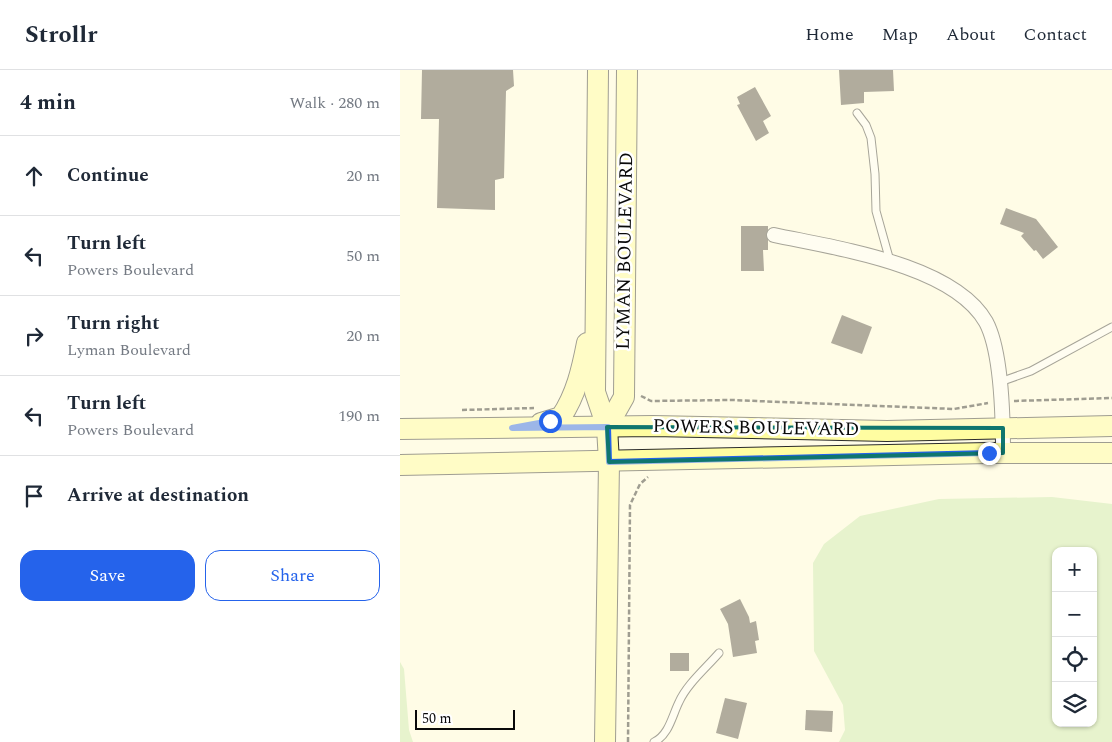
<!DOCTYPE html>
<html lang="en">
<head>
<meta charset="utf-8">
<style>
	:root { --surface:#fff; --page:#f6f6f7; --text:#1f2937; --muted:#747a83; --line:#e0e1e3; --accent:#2563eb }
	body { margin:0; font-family:Spectral,serif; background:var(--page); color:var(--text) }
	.controls { position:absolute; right:15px; bottom:15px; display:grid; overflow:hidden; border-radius:10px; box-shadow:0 1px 4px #0004 }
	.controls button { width:45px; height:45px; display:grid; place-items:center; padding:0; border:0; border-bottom:1px solid var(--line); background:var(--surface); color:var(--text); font:25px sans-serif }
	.scale { position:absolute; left:15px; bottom:12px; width:100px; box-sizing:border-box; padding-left:5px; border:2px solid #090909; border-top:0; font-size:14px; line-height:18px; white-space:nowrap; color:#090909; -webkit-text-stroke:4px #fff; paint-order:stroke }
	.stop { position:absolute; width:15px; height:15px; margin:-11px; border:4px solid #2563eb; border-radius:50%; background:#fff }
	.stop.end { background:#2563eb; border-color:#fff; box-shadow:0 1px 5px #0008 }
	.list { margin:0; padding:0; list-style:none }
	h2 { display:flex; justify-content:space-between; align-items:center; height:65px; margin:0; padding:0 20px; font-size:21px }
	h2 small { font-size:16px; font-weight:400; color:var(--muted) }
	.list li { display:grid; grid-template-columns:32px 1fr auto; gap:15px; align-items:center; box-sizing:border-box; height:80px; padding:0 20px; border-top:1px solid var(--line) }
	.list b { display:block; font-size:19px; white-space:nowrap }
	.list p { margin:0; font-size:16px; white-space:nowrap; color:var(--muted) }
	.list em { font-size:16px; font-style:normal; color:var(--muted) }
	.actions { display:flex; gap:10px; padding:15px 20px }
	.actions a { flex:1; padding:11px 0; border:1px solid var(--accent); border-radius:15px; text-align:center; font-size:18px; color:var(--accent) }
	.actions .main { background:var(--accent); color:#fff }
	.icon { flex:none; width:28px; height:28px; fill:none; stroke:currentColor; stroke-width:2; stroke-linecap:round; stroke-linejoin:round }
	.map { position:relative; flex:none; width:712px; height:672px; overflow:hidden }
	header { display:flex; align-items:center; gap:30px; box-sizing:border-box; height:70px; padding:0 25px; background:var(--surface); border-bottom:1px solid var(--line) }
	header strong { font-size:24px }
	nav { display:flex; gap:28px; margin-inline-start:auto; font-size:18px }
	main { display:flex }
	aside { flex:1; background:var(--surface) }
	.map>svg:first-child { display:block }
	.green { fill:#c9e9b0; fill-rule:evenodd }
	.building { fill:#524c46 }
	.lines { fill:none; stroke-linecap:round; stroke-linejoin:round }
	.service-casing { stroke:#3c3c3c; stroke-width:9 }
	.minor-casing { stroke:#3c3c3c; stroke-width:16 }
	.secondary-casing { stroke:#2b2b2b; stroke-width:22 }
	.path { stroke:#2b2b2b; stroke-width:2.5; stroke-dasharray:5 2.5; stroke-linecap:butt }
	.service { stroke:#fff; stroke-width:7 }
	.minor { stroke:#fff; stroke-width:14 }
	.secondary { stroke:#fffda1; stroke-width:20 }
	.route { stroke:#2563eb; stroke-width:6 }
	.marked { fill:none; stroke:#0f766e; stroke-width:4; stroke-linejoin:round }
	.labels { text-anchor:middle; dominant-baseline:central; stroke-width:5; stroke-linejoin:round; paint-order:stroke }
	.street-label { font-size:19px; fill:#090909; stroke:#fff }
</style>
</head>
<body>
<header>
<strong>Strollr</strong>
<nav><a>Home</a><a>Map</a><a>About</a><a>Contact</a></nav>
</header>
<main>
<aside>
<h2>4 min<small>Walk · 280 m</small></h2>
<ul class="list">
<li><svg class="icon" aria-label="ahead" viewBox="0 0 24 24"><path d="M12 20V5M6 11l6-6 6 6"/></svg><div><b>Continue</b></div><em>20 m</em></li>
<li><svg class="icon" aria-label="left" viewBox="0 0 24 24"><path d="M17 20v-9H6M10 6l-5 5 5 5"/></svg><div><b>Turn left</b><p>Powers Boulevard</p></div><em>50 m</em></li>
<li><svg class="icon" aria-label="right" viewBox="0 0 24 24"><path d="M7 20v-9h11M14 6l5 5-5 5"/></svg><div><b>Turn right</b><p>Lyman Boulevard</p></div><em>20 m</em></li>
<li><svg class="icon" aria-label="left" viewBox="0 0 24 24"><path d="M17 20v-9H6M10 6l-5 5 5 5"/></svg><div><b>Turn left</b><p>Powers Boulevard</p></div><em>190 m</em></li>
<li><svg class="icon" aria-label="arrive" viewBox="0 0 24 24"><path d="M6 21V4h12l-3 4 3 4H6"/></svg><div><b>Arrive at destination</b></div></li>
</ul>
<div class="actions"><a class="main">Save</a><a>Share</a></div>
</aside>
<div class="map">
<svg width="712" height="672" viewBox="0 0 712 672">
	<rect width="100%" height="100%" fill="#fffce6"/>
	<g class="green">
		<path d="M652,427L712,434V672H439L445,660L443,635L414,581L413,493L424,474L460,446L539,429ZM656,481H693V653H656Z"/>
		<path d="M0,592L4,599L9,660L13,672H0Z"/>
	</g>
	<g class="building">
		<path d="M22,0H113L114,16L106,21L104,108L95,110V140L37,138L39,49H21Z"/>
		<path d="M439,0H493L494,21L464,22V33L441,35Z"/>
		<path d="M355,17L371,46L363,51L369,63L356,71L337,35L340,34L337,27Z"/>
		<path d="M606,138L636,149L658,177L643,189L636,180L634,181L621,166L624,163L600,154Z"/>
		<path d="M341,156H368V180H363L364,201H341Z"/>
		<path d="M442,245L472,257L462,284L431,273Z"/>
		<path d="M340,529L349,547L350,553L356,551L359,570L355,571L357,583L333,587L328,554L320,539Z"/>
		<rect x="270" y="583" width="19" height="18"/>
		<path d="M325,628L347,633L338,669L316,663Z"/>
		<path d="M406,640L433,641L432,662L405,660Z"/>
	</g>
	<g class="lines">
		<g class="service-casing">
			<g id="service">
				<path d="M457,43L466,55L471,68L475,104L476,141L490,191"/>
				<path d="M600,312L631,301L712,257"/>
				<path d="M254,672C269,665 272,646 279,632C287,614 306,598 319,583"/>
			</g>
		</g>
		<g class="minor-casing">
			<path id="minor" d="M374,165C434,178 553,194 586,252C602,282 603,348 603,383"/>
		</g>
		<g class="secondary-casing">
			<g id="secondary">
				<path d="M198,0L195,322L207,357L209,392L205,672"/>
				<path d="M141,353L161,347C176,325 182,299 187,273"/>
				<path d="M207,357L224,327L227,0"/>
				<path d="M0,359L253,356L487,361L712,356"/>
				<path d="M0,395L589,383H712"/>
			</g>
		</g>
		<g class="path">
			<path d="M241,326L251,331L332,330L554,339L588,333"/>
			<path d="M614,331L712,328"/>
			<path d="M62,340L134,338"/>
			<path d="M228,672L230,435L240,414L248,407"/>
		</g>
		<use href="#service" class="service"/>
		<use href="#minor" class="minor"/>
		<use href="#secondary" class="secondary"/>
	</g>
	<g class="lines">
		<path class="route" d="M150,351L112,358L208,357L209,392L589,383"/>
	</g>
	<path d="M0 0H712V672H0ZM207,357L603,358V383L209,392Z" fill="#fffce6" fill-opacity=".55" fill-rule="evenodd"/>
	<path class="marked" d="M207,357L603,358V383L209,392Z"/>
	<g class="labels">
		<g class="street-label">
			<text transform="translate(225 181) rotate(-89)">LYMAN BOULEVARD</text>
			<text transform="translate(356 358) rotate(1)">POWERS BOULEVARD</text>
		</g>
	</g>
</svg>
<div class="controls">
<button>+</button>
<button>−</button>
<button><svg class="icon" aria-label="locate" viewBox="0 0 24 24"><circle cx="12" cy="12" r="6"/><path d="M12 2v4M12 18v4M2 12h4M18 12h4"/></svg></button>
<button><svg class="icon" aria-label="layers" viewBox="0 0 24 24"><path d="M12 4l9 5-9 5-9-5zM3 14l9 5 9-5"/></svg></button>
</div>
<div class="scale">50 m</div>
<div class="stop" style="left:150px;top:351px"></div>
<div class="stop end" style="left:589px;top:383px"></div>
</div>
</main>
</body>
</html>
